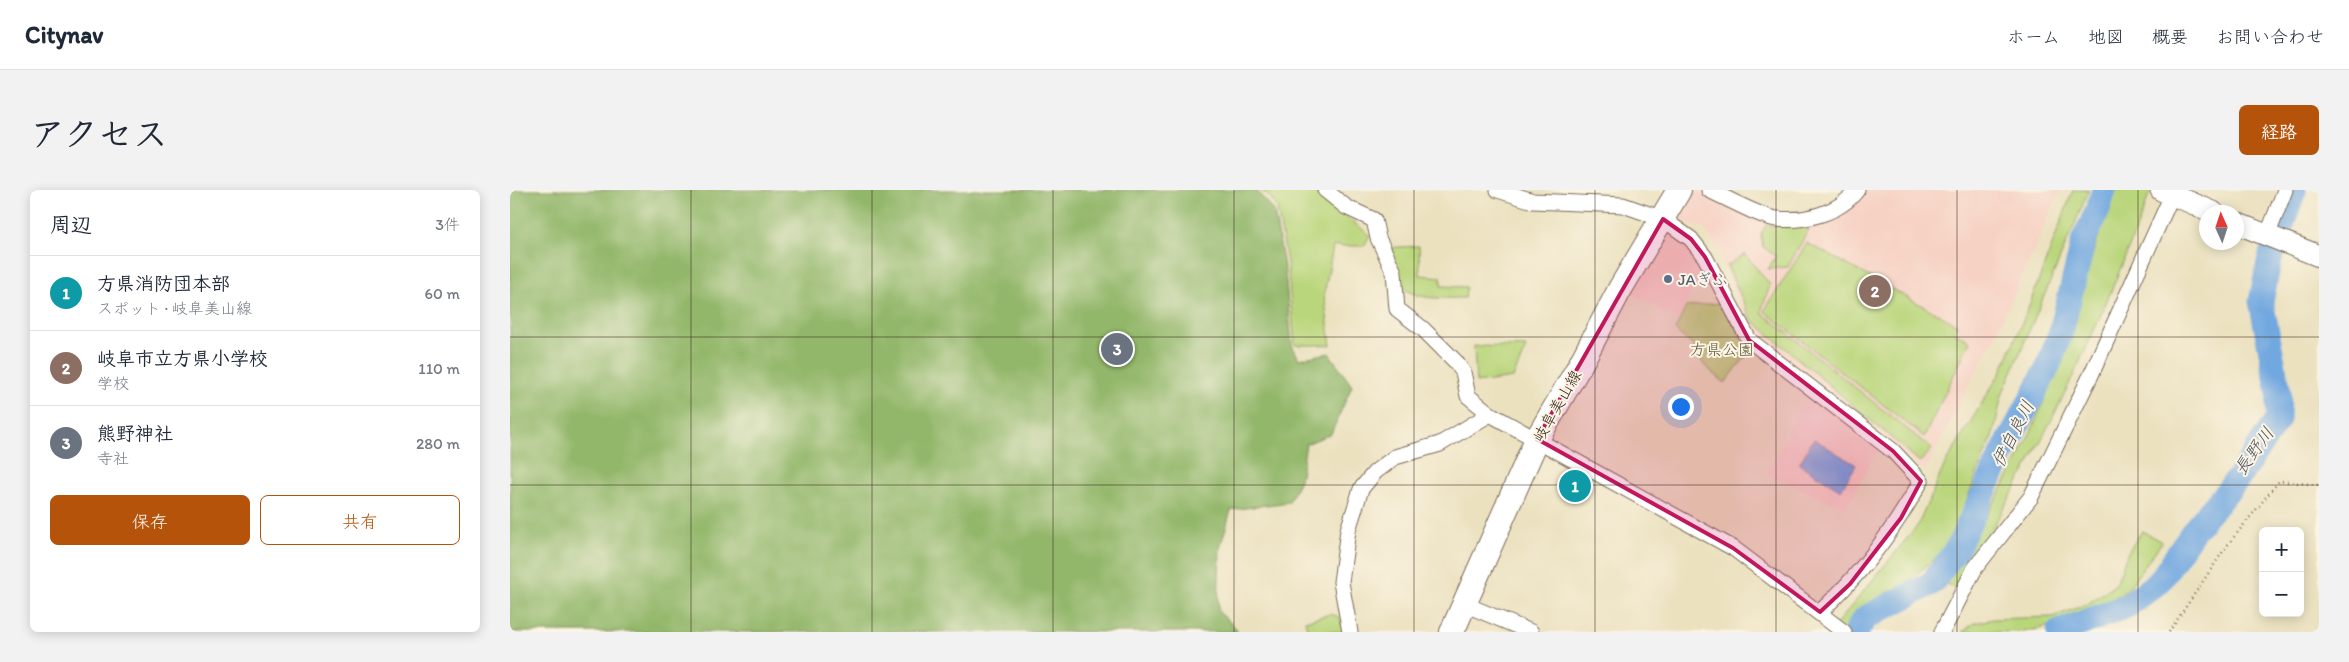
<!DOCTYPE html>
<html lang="ja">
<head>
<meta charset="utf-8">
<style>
	:root { --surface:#fff; --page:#f2f2f3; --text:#1f2937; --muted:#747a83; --line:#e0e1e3; --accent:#b45309 }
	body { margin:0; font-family:Itim,"Klee One",sans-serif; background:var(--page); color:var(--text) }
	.controls { position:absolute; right:15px; bottom:15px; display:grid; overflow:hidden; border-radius:8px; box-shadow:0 2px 12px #0003 }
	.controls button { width:45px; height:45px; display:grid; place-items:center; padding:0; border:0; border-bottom:1px solid var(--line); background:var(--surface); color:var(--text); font:25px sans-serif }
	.compass { position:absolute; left:1689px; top:15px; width:45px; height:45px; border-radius:50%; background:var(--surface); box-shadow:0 2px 12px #0003; rotate:357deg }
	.you { position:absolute; left:1170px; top:216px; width:18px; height:18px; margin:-12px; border:4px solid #fff; border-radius:50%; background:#1a73e8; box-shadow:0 0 0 8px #1a73e833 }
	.badge { display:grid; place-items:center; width:32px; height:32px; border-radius:50%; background:var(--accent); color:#fff; font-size:16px; font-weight:700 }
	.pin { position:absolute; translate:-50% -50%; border:2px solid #fff; box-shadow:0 1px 5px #0006 }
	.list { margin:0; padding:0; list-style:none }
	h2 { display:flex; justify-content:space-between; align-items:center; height:65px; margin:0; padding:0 20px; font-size:21px }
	h2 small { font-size:16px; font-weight:400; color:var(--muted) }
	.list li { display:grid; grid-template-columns:32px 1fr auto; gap:15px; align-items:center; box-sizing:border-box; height:75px; padding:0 20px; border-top:1px solid var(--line) }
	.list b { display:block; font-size:19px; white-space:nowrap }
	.list p { margin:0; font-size:16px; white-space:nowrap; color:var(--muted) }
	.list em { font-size:16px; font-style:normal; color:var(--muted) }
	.actions { display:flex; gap:10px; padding:15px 20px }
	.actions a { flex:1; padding:11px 0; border:1px solid var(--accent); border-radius:8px; text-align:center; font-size:18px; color:var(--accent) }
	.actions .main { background:var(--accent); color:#fff }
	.map { position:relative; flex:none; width:1809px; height:442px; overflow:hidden; border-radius:8px }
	header { display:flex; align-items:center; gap:30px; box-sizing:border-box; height:70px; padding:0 25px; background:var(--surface); border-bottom:1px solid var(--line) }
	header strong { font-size:24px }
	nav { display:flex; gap:28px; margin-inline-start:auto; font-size:18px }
	.intro { display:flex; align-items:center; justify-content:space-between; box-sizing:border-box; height:120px; padding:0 30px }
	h1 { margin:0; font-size:35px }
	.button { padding:12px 22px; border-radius:8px; background:var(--accent); color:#fff; font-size:18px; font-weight:700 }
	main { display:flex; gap:30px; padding:0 30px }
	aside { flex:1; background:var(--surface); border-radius:8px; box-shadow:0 2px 12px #0003 }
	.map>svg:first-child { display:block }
	.built { fill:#f6d2c4 }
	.green { fill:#bad67b; stroke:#7a804c }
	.forest { fill:#93b76b; stroke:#677044 }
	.water { fill:#72a8e0; stroke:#56697f }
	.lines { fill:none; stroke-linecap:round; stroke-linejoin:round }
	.river { stroke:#72a8e0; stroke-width:25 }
	.street-casing { stroke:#796a56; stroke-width:17 }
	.secondary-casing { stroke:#796a56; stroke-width:23 }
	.primary-casing { stroke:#796a56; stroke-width:26 }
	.path { stroke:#796a56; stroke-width:2.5; stroke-dasharray:1 4; stroke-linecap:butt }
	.street { stroke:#fff; stroke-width:15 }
	.secondary { stroke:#fff; stroke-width:21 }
	.primary { stroke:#fff; stroke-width:24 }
	.marked { fill:#c2185b; fill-opacity:0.2; stroke:#c2185b; stroke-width:4; stroke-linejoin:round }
	.grid { fill:none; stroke:#3b2a1e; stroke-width:1; stroke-opacity:0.55 }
	.service-dot { fill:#5c6f8a; stroke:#fcf5e5; stroke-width:2 }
	.labels { text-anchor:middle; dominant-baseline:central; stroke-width:4; stroke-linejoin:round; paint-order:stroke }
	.service-label { font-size:16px; fill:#4e5e75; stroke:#fcf5e5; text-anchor:start }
	.park-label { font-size:16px; fill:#5b5535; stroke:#fcf5e5 }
	.street-label { font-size:16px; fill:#3b2a1e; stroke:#fcf5e5 }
	.water-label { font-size:18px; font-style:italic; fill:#4e5662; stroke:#fcf5e5 }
</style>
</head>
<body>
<header>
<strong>Citynav</strong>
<nav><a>ホーム</a><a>地図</a><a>概要</a><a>お問い合わせ</a></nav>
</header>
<div class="intro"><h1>アクセス</h1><a class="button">経路</a></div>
<main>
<aside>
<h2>周辺<small>3件</small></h2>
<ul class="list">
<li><span class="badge" style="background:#0f9aa8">1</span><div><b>方県消防団本部</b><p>スポット · 岐阜美山線</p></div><em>60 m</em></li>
<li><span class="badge" style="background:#8d6e63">2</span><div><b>岐阜市立方県小学校</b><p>学校</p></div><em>110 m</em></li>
<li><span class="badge" style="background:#6b7280">3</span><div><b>熊野神社</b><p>寺社</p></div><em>280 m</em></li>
</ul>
<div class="actions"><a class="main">保存</a><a>共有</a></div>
</aside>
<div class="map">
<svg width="1809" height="442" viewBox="0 0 1809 442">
	<rect width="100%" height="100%" fill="#fcf5e5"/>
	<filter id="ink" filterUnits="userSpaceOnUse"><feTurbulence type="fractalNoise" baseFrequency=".02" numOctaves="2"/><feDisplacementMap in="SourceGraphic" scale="10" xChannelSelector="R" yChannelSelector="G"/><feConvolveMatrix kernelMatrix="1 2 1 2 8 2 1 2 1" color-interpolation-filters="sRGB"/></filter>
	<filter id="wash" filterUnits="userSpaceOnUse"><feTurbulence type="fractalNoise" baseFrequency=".0096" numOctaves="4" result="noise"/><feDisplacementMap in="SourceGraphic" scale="20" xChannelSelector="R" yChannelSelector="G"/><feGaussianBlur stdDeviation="1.12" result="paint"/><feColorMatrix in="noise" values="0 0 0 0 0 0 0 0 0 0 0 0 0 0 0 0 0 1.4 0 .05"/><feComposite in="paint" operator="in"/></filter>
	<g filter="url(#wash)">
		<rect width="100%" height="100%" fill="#ebe1bf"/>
		<g class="built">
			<path d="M1185,0L1260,33L1295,37L1339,18L1350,0H1551L1487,142L1415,281L1348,223L1242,142L1209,61L1195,39L1168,30Z"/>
			<path d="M1160,38L1179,52L1194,74L1168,130L1121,103Z"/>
			<path d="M1299,205L1368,259L1336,318L1256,284Z"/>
		</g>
		<g class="green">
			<path d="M750,0H801L860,45L854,56H823L814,105L821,155H785L777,72L767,18L760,7Z"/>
			<path d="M1563,0H1579L1492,205L1484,241L1438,357L1381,406L1362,416L1339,442H1320L1408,335L1435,274L1492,180L1519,116Z"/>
			<path d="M1605,0H1641C1590,138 1526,274 1445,398L1435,393C1471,336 1508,277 1533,213C1561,143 1578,70 1605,0Z"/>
			<path d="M1256,35L1299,39L1278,77L1258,79L1266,66L1253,57L1251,44Z"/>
			<path d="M1297,53L1448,135L1444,142L1460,151L1414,247L1254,121Z"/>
			<path d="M909,56L910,85L931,87V96L956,97L955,108C931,108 898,112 884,87C879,79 877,67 873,58Z"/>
			<path d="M1235,64L1260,95L1251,122L1422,259L1410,272L1242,130L1217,76Z"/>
			<path d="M1209,113L1241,160L1215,193L1194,175L1185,158L1165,140L1176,117Z"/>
			<path d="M964,156L1016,157L1003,188L966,193Z"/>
			<path d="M1632,341L1652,352L1617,400L1567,430L1514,442H1453L1464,433L1483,429L1542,427L1576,415L1606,394L1618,362Z"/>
			<path d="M820,424L830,427L834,442H798L795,431Z"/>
		</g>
		<path class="forest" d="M0,0H746L764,21L775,82L782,155L789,169L819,163L842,196L821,244L796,254L790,290L779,312L721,320L710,358L708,421L727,439V442H0Z"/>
		<path class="water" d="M1304,249L1346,275L1331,300L1289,274Z"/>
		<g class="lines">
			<g class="river">
				<path d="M1346,442L1355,428L1422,393L1448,357L1493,262L1537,179L1551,142L1574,49L1587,22L1594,0"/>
				<path d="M1549,442L1617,416L1650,391L1684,340L1726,291L1768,229L1769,203L1751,111L1760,68L1784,0"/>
			</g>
		</g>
	</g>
	<g filter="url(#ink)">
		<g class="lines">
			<g class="street-casing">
				<g id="street">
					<path d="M815,0L836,17L864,30L868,48L884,82L887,119L913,139L946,172L953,182L958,206L980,224L1223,358L1334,442"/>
					<path d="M988,0L1023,11L1113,15L1153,29L1181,49L1195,67L1239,150L1383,261L1411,291C1384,340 1351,384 1310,422"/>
					<path d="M1199,0C1214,7 1253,28 1267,29C1295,32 1330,23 1347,0"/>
					<path d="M1757,46L1775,0"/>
					<path d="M954,414L1021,442"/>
					<path d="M840,442L831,392L838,340L851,299L865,282L885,267L930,254L980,224"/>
					<path d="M1432,442L1465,378L1521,307L1581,185L1662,5"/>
				</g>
			</g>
			<g class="secondary-casing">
				<g id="secondary">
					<path d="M1651,0L1703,22"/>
					<path d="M1726,33L1809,66"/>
				</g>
			</g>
			<g class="primary-casing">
				<path id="primary" d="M942,442L1027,249L1070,175L1110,99L1169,0"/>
			</g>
			<path class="path" d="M1659,442L1716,357L1769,291L1809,295"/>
			<use href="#street" class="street"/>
			<use href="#secondary" class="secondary"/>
			<use href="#primary" class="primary"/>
		</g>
	</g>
	<path class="marked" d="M1153,29L1181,49L1195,67L1239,150L1383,261L1411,291L1391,328L1340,394L1310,422L1223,358L1027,249Z"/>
	<path class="grid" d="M181,0V442M362,0V442M543,0V442M724,0V442M904,0V442M1085,0V442M1266,0V442M1447,0V442M1628,0V442M0,147H1809M0,295H1809"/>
	<circle class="service-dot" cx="1158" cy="89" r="5"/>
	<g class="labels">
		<g class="service-label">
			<text x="1168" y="89">JAぎふ</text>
		</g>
		<g class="park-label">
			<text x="1212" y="159">方県公園</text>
		</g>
		<g class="street-label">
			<text transform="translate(1047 216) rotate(-60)">岐阜美山線</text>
		</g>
		<g class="water-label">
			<text transform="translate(1503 244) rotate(-63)">伊自良川</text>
			<text transform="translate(1744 261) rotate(-54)">長野川</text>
		</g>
	</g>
</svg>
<div class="controls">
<button>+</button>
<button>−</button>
</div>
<svg class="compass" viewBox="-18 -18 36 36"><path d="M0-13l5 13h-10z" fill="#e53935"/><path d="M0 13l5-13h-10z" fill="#747a83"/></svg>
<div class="you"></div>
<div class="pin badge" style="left:1065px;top:296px;background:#0f9aa8">1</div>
<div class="pin badge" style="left:1365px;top:101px;background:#8d6e63">2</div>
<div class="pin badge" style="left:607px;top:159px;background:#6b7280">3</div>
</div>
</main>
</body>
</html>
